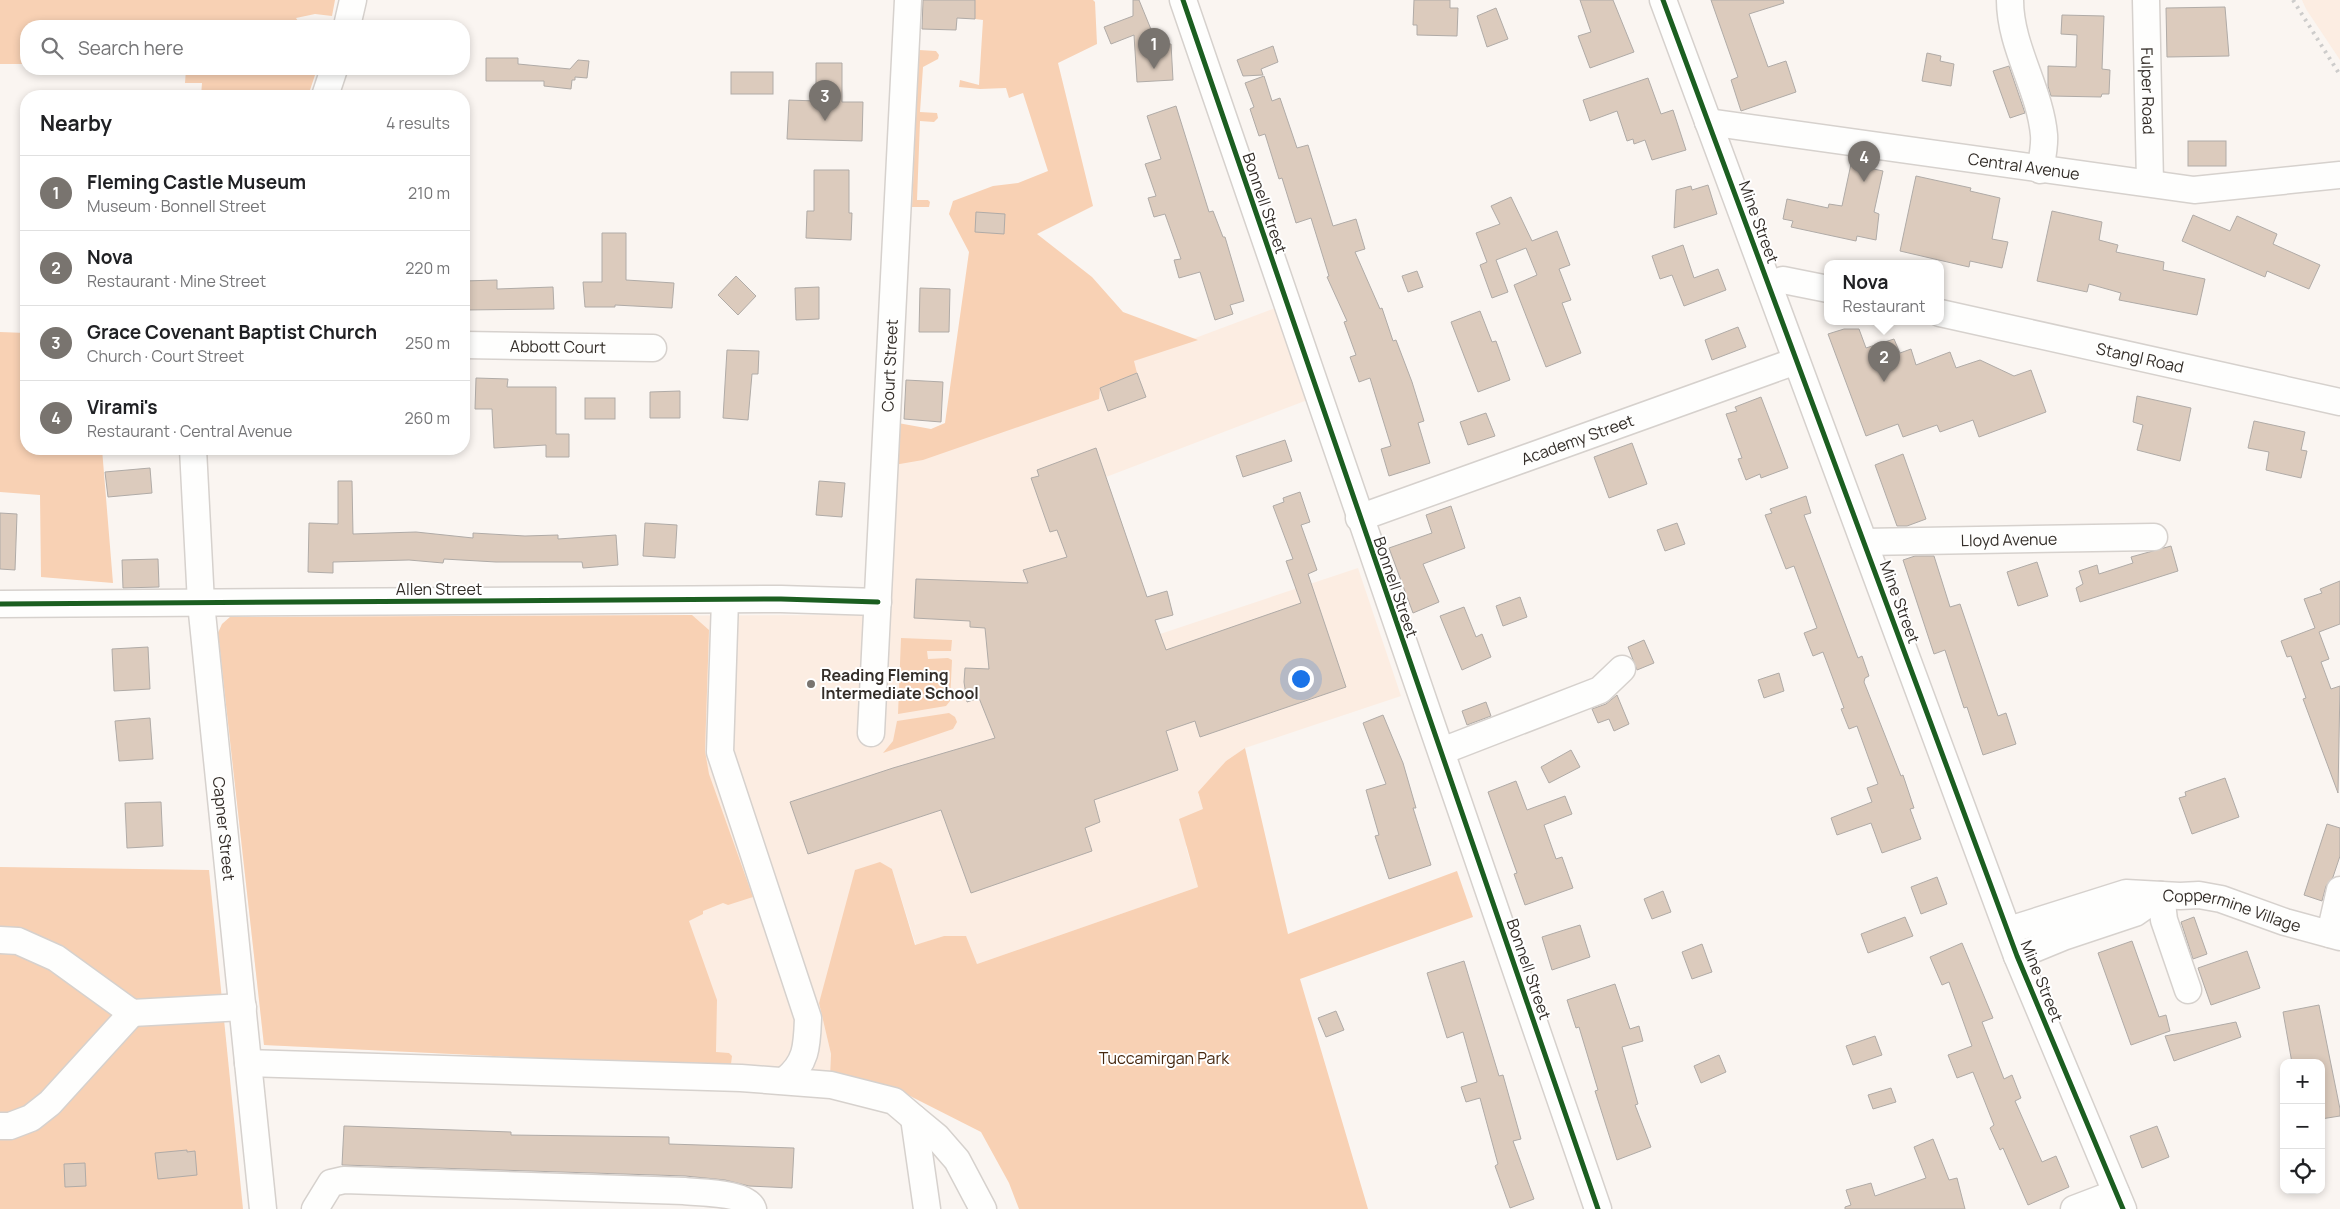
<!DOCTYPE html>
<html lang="en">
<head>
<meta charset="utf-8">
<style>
	:root { --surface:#fff; --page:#f2f2f2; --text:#202124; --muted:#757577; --line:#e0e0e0; --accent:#79746f }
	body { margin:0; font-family:Manrope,sans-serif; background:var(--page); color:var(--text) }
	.controls { position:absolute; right:15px; bottom:15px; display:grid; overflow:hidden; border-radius:10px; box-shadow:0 2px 8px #0003 }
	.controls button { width:45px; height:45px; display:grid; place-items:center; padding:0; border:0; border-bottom:1px solid var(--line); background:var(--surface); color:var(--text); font:25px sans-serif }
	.you { position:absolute; left:1300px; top:678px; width:18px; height:18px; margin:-12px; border:4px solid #fff; border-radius:50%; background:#1a73e8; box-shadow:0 0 0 8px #1a73e833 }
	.badge { display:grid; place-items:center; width:32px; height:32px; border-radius:50%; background:var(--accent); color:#fff; font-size:16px; font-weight:700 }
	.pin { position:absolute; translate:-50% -41px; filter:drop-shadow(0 1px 2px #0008) }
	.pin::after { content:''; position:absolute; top:26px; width:18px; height:15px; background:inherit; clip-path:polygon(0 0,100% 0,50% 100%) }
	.popup { position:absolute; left:1824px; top:260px; width:120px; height:65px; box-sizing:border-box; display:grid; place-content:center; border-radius:10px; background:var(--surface); filter:drop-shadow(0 1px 4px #0005); font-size:16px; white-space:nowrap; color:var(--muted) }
	.popup b { font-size:19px; color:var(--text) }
	.popup::after { content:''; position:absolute; left:50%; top:100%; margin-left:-10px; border:10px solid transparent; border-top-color:var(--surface) }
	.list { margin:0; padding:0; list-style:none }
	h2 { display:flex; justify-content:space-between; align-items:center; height:65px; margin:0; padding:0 20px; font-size:21px }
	h2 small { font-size:16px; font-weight:400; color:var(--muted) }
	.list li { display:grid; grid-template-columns:32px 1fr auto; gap:15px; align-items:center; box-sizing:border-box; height:75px; padding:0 20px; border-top:1px solid var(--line) }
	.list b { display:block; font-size:19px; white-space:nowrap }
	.list p { margin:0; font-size:16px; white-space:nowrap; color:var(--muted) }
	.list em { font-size:16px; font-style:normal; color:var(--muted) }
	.icon { flex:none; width:28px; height:28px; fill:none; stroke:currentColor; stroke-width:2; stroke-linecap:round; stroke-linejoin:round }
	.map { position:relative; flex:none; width:2340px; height:1209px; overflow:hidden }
	.search { position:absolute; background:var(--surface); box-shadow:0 2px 8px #0003; left:20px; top:20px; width:450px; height:55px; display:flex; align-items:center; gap:12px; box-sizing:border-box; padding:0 18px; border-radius:20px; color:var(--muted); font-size:19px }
	.panel { position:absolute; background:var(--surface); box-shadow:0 2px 8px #0003; left:20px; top:90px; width:450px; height:365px; border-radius:20px }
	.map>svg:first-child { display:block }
	.built { fill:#fcede2 }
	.green { fill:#f8d1b4 }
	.building { fill:#dccbbd; stroke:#b0aba7 }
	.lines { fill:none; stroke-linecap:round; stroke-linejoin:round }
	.minor-casing { stroke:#d6d1cd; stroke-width:29 }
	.minor { stroke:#fefefd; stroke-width:26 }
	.rail { stroke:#cdcccb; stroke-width:4; stroke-dasharray:2.5 5; stroke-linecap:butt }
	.cycleway-casing { stroke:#fff; stroke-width:8 }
	.cycleway { stroke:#1b5e20; stroke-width:5 }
	.poi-dot { fill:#79746f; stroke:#fff; stroke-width:2 }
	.labels { text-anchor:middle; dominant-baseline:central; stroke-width:4; stroke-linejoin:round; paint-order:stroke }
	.street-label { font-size:16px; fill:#342e29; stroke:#fff }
	.poi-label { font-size:16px; font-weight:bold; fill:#342e29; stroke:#fff; text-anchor:start }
	.park-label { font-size:16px; fill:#47280f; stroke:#fff }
</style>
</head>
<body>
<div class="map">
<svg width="2340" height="1209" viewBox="0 0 2340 1209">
	<rect width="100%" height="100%" fill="#faf5f1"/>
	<g class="built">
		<path d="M2302,0H2340V60L2306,9Z"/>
		<path d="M1286,304L1318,396L1106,477L1160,634L1358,568L1401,696L1245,748L1226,761L1198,794L1204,809L1186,847L1198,887L977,964L965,936H944L916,945L892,869L819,1002L831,1054L830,1076L711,1066L264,1045L218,633L222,624L230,617L884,615L886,448L1134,361Z"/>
	</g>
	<g class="green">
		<path d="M0,0H335L332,16L315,14L296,18L301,26H26V64H0Z"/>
		<path d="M975,0H1093L1095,2L1097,44L1058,63L1093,206L1037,234L1092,277L1123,312L1198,340L1134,361L1137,373L1100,388L1099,399L923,460L888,466L887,421L931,429L945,423L969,252L949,214L953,201L993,186L1018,183L1048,171L1023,93L1009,98L1006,88L980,89L959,87L960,80L979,85L983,20L975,19Z"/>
		<path d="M919,50L936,51L939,55L938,59L923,67L920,112L937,113L938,118L934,122L920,121L917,200H928L930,202L929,207H912Z"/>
		<path d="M186,69H317L308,96H201L202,83H185Z"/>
		<path d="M0,332L26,333V449H102L113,583L41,577L40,495L0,492Z"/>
		<path d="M692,615L709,630L705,751L709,774L753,897L728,905L723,903L703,911V914L689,921L717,1000L716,1052L729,1053L732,1056L731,1064L725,1067L264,1045L218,633L222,624L230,617Z"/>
		<path d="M901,638L952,640L951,651H927L928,659L948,658L952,660L950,701L946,706L898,714Z"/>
		<path d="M949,713L955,717L957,722L953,729L883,753L893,741L897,721Z"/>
		<path d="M1245,748L1288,934L1457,871L1473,917L1300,979L1368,1209H1019L1009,1183L981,1132L910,1096L830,1076L831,1054L819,1003L855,870L880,862L892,869L915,945L944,936H966L977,964L1198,887L1179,819L1203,809L1198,792L1226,761Z"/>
		<path d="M0,867L209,870L243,1209H0Z"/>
	</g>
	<g class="building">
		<path d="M923,0H975V19L957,18L956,30L922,29Z"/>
		<path d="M1133,0H1139L1157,44H1171L1173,80L1137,82L1134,35L1111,44L1104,27L1133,16Z"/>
		<path d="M1414,0H1450V8H1458L1457,36L1417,35V25H1413Z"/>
		<path d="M1580,0H1613L1634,52L1590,68L1578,36L1591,32Z"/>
		<path d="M1711,0H1783L1784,3L1749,14L1768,67L1786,61L1796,92L1741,111L1731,80L1738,77Z"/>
		<path d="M2225,7L2229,56L2167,57L2166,8Z"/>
		<path d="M1496,8L1508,39L1487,47L1477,16Z"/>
		<path d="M2062,15L2104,16L2102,69L2110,70L2109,94H2102L2101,97L2051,96L2048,86V66L2076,67L2077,35L2061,34Z"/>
		<path d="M1273,46L1278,62L1261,69L1263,75L1243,76L1237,60Z"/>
		<path d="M1927,53L1941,56L1940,61L1954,64L1951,86L1922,81Z"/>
		<path d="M486,58H518V64L570,69L578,60L589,61L587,78L575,77V80H572L571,89L544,86V81H486Z"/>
		<path d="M816,63H842V102H863L862,141L787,139L789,100L816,101Z"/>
		<path d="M2009,66L2025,113L2010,118L1993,71Z"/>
		<rect x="731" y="72" width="42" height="22"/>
		<path d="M1264,76L1272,101L1280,98L1297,148L1308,145L1333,226L1356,219L1365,249L1355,252L1380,309L1382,308L1393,341L1396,340L1412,382L1424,421L1418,423L1430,463L1389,476L1381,449L1391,446L1370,378L1359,382L1350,357L1356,355L1344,322L1347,321L1327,277L1329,276L1311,218L1296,223L1282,178L1279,179L1265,134L1259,136L1250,109L1254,107L1245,83Z"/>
		<path d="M1648,78L1661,114L1673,110L1686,150L1652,160L1645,140L1634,144L1633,139L1627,141L1617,111L1590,121L1583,100Z"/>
		<path d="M1176,106L1209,212L1213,211L1223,237H1225L1244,301L1230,305L1233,314L1215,320L1200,272L1179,278L1174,260L1181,259L1165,214L1154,217L1148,198L1156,196L1145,164L1161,159L1147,116Z"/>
		<rect x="2188" y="141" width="38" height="25"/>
		<path d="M1851,164L1883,171L1874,212L1879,214L1876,240L1857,236L1856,241L1791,227L1793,221L1783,219L1787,199L1828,208L1829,204L1842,206Z"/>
		<path d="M814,170H849V213H852L851,240L806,238L807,211H814Z"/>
		<path d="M1916,176L1971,188L1970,191L2000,198L1992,239L2008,242L2002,268L1970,261L1969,267L1900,251Z"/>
		<path d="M1708,185L1717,214L1674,228L1676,190L1691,186L1692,190Z"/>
		<path d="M1511,197L1532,241L1557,231L1570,265L1559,269L1571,300L1562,303L1581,353L1546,367L1514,285L1537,275L1526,248L1496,260L1508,292L1492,298L1480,265L1487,262L1476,233L1500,224L1491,206Z"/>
		<path d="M2052,211L2102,222L2099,240L2118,245L2116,252L2164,262L2163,270L2205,279L2197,315L2119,300L2121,293L2089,284L2087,292L2037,281Z"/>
		<path d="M976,212L1005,214L1004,234L975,232Z"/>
		<path d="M2193,215L2230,231L2237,216L2277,234L2273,244L2320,265L2309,289L2267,271L2265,277L2182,241Z"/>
		<path d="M602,233H626V280L674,283L672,308L615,305V307H585L583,282H602Z"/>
		<path d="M1683,245L1694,278L1718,269L1726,290L1684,306L1672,275L1660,279L1652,256Z"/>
		<path d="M1417,271L1423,287L1408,292L1402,276Z"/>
		<path d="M736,276L756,296L738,315L718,295Z"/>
		<path d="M497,280V289L553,287L554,309L464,310V281Z"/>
		<path d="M819,287V319L796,320L795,288Z"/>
		<path d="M920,288L950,289L949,332H919Z"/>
		<path d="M1480,311L1492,342L1496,341L1510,380L1478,392L1451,322Z"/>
		<path d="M1738,327L1746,347L1712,360L1705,340Z"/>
		<path d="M1844,329H1859L1866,348L1894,339L1900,353L1911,349L1916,365L1950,352L1956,368L1980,360L2014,376L2031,370L2046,412L1979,437L1973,420L1940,432L1937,425L1903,437L1898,424L1866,436L1828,334Z"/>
		<path d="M727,350L759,351L758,374H752L748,420L723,418Z"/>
		<path d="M1137,373L1146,397L1108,411L1100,388Z"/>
		<path d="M476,378L508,379L507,387H556V434H569V457H546V445L494,448L492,409H475Z"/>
		<path d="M906,380L943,382L941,422L904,419Z"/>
		<path d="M680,391V418H650V392Z"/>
		<path d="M2137,396L2191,408L2180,461L2137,450L2143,425L2133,422Z"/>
		<path d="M1761,397L1788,468L1761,478L1760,474L1746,480L1738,459L1742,458L1726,414L1737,411L1735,407Z"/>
		<rect x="585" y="398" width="30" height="21"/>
		<path d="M1486,413L1495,436L1468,445L1460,422Z"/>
		<path d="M2254,421L2305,432L2301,450L2307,451L2301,478L2266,470L2269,452L2248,448Z"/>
		<path d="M1285,440L1292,461L1243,477L1236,456Z"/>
		<path d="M1632,443L1647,484L1609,498L1594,457Z"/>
		<path d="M1096,448L1147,597L1167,591L1173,615L1155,620L1166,650L1301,603L1286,561L1293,559L1273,506L1284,502L1283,498L1300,492L1310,522L1301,525L1317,570L1308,574L1346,687L1200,737L1195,721L1166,731L1178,770L1094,800L1100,822L1085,828L1092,851L971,893L941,810L808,854L790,802L893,768L995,738L979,698L967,702L964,682L965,668L989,669L985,628L970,627V621L914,618L916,579L1028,583L1023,570L1067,557L1057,530L1050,532L1031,478L1039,476L1037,470Z"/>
		<path d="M1903,454L1926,519L1907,526H1897L1875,465Z"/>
		<path d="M150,468L152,493L108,497L105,472Z"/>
		<path d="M338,481H352L353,534L416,532L473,538V533L525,536L558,535V539L616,535L618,565L583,568L582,562H496L444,559L443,563L409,560L333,562V573L308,572L309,523L338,524Z"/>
		<path d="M819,481L845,483L842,517L816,515Z"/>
		<path d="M1806,496L1811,513L1804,515L1858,658L1862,656L1869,676L1865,678L1864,682L1901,776L1903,775L1914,808L1910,809L1921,839L1882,853L1871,823L1837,835L1831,818L1872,802L1867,788L1878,784L1857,726L1849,729L1841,709L1844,708L1823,652L1813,656L1804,633L1817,628L1794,566L1786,569L1765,515L1772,513L1770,509Z"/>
		<path d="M1451,506L1465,548L1423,564L1439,602L1413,613L1389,548L1432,533L1426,515Z"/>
		<path d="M0,513L17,514L15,570L0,569Z"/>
		<path d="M645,523L677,525L675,558L643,556Z"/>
		<path d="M1677,523L1685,544L1665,551L1657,530Z"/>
		<path d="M2171,546L2178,571L2080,602L2076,588L2083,584L2079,571L2097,565L2099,574L2133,563L2131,557Z"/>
		<path d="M1915,556H1934L1950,607L1960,604L1998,716L2006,713L2016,744L1983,755L1967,707L1964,708L1945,650L1934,654L1903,560Z"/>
		<path d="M158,559L159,587L123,588L122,560Z"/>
		<path d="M2037,562L2048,596L2018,606L2007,572Z"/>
		<path d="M2340,581V624L2319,632L2329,659L2321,662L2331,689L2340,686L2338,793L2303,699L2306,698L2291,656L2287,657L2281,641L2315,628L2304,599L2322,593L2320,589Z"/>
		<path d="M1520,597L1527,617L1503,626L1496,606Z"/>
		<path d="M1464,607L1476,637L1482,634L1491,657L1462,670L1440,616Z"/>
		<path d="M1644,640L1654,663L1637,670L1628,647Z"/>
		<path d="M148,647L150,689L114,691L112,649Z"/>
		<path d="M1779,673L1784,691L1764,698L1758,680Z"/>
		<path d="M1617,695L1629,724L1614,731L1609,719L1598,723L1592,709L1606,704Z"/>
		<path d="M1486,702L1491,716L1467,725L1462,711Z"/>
		<path d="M1383,715L1403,763L1416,808H1413L1431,865L1389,879L1375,836L1379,835L1366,790L1386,784L1363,723Z"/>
		<path d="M150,718L153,759L119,761L115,721Z"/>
		<path d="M1571,750L1580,767L1549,783L1541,767Z"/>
		<path d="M2225,778L2239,817L2192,834L2179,798L2186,796L2185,792Z"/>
		<path d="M1516,781L1527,810L1565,796L1572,814L1544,825L1556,859L1562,857L1573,888L1525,905L1514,874L1517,873L1488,792Z"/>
		<path d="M161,802L163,846L127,848L125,803Z"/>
		<path d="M2327,824L2340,828V856L2333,877L2326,886L2322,901L2304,895Z"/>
		<path d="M1937,877L1947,904L1921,914L1911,887Z"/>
		<path d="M1663,891L1671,912L1652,919L1644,899Z"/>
		<path d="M1905,917L1913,936L1868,953L1861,934Z"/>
		<path d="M2194,917L2207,954L2193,959L2181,922Z"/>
		<path d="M1580,925L1590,957L1552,970L1542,937Z"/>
		<path d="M2132,941L2159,1017L2166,1015L2170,1031L2131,1045L2098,953Z"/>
		<path d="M1962,943L1993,1018L1982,1022L2004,1079L2012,1075L2021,1098L2015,1101L2042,1162L2056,1156L2069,1187L2028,1205L2003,1148L2000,1150L1990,1128L1994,1125L1973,1072L1957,1078L1948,1055L1972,1046L1949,982L1942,985L1930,957Z"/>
		<path d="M1702,944L1712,972L1692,979L1682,952Z"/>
		<path d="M2247,951L2260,988L2211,1005L2198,968Z"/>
		<path d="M1464,961L1499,1076L1503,1075L1521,1139L1513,1141L1534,1199L1510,1208L1495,1166L1498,1164L1480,1098L1466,1102L1461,1087L1477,1082L1463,1032L1447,1038L1427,973Z"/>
		<path d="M1615,984L1630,1029L1639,1026L1643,1041L1622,1047L1638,1104L1635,1105L1651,1147L1617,1160L1595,1091L1598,1090L1579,1027L1576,1028L1567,1000Z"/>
		<path d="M2319,1005L2340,1109V1116L2321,1119V1063H2292L2283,1012Z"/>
		<path d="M1336,1011L1344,1030L1326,1037L1318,1018Z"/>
		<path d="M2236,1022L2241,1037L2174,1061L2165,1036Z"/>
		<path d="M1875,1036L1882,1055L1853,1065L1846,1046Z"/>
		<path d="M1719,1055L1726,1072L1701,1083L1694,1066Z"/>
		<path d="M1891,1088L1896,1102L1873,1109L1868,1095Z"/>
		<path d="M344,1126L511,1132V1135L669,1137V1144L794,1148L792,1188L749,1186L725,1180L685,1176L342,1165Z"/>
		<path d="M2157,1126L2169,1157L2142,1168L2130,1136Z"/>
		<path d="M1933,1139L1949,1180L1957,1178L1965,1209H1845V1207L1851,1205L1846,1190L1871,1183L1875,1196L1926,1178L1914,1147Z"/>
		<path d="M187,1150V1152L195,1151L197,1175L158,1179L155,1153Z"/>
		<path d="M85,1163L86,1186L65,1187L64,1164Z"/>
	</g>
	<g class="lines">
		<g class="minor-casing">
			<g id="minor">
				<path d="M1183,0L1598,1209"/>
				<path d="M1663,0L2017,956L2123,1209"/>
				<path d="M2010,0C2010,47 2040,89 2044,135C2045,146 2042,159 2040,170"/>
				<path id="s1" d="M2146,0L2150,182"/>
				<path d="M347,26L353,0"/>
				<path d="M325,96L334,69"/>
				<path id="s2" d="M1708,122L2194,190L2340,175"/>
				<path d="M1769,285L1783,280L1828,289"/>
				<path id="s3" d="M1940,313L2340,402"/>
				<path id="s4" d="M464,345L653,348"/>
				<path id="s5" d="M193,449L201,603L263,1209"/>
				<path id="s6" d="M1359,518L1796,361"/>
				<path id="s7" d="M1864,542L2154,537"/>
				<path d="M725,600L720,752L808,1018C807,1045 807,1063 785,1080"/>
				<path d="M0,604L781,599L878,602"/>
				<path id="s8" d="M871,733L908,0"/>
				<path d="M1442,751L1600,690L1622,669"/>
				<path d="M2161,895L2164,920L2188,990"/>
				<path id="s9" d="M2009,930L2126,893L2180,896L2199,895L2221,899L2285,922L2340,937"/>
				<path d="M2330,934L2340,890"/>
				<path d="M0,940L18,941L56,958L132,1013L243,1007"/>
				<path d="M2017,956L2063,937L2135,913L2161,895"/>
				<path d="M248,1063L741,1078L831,1085L894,1101L914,1118L937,1137L957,1160L983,1209"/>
				<path d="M914,1118L927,1209"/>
				<path d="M0,1126H10L31,1118L50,1103L132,1013"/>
				<path d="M315,1209L331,1183L344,1180L684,1191C700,1193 747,1192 753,1209"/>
				<path d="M2074,1209L2116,1193"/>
			</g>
		</g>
		<use href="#minor" class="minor"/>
		<path class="rail" d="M2293,0L2340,75"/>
		<g class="cycleway-casing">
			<g id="cycleway">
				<path d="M1183,0L1598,1209"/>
				<path d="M1663,0L2017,956L2123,1209"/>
				<path d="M0,604L781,599L878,602"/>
			</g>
		</g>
		<use href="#cycleway" class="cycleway"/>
	</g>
	<circle class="poi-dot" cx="811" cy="684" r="5"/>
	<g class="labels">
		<g class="street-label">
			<text stroke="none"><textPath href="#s1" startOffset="91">Fulper Road</textPath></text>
			<text stroke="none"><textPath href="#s2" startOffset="319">Central Avenue</textPath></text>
			<text transform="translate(1265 203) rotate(71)">Bonnell Street</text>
			<text transform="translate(1759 222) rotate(70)">Mine Street</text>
			<text stroke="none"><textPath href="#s4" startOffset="94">Abbott Court</textPath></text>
			<text stroke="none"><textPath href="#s3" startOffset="205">Stangl Road</textPath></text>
			<text stroke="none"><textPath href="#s8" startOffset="368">Court Street</textPath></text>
			<text stroke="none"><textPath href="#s6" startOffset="232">Academy Street</textPath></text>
			<text stroke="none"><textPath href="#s7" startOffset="145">Lloyd Avenue</textPath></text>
			<text transform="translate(1396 587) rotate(71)">Bonnell Street</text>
			<text x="439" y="589">Allen Street</text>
			<text transform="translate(1900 602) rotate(70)">Mine Street</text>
			<text stroke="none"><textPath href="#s5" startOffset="381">Capner Street</textPath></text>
			<text stroke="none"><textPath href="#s9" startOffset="231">Coppermine Village</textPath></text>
			<text transform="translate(1529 969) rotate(71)">Bonnell Street</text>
			<text transform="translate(2042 981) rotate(68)">Mine Street</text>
		</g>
		<g class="poi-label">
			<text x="821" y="675">Reading Fleming<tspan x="821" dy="18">Intermediate School</tspan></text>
		</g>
		<g class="park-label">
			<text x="1164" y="1058">Tuccamirgan Park</text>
		</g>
	</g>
</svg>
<div class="controls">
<button>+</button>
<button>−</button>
<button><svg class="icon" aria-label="locate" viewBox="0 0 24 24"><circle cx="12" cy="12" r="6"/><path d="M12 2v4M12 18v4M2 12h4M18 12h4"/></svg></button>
</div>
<div class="you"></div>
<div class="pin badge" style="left:1154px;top:69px">1</div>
<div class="pin badge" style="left:1884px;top:382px">2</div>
<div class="popup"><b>Nova</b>Restaurant</div>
<div class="pin badge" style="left:825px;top:121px">3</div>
<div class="pin badge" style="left:1864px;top:182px">4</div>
<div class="search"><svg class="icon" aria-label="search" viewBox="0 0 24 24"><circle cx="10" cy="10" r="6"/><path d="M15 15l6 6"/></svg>Search here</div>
<section class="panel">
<h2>Nearby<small>4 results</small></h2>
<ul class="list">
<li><span class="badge">1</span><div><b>Fleming Castle Museum</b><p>Museum · Bonnell Street</p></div><em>210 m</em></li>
<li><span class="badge">2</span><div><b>Nova</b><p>Restaurant · Mine Street</p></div><em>220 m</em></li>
<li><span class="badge">3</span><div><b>Grace Covenant Baptist Church</b><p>Church · Court Street</p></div><em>250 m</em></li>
<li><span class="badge">4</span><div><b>Virami's</b><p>Restaurant · Central Avenue</p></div><em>260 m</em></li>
</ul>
</section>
</div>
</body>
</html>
